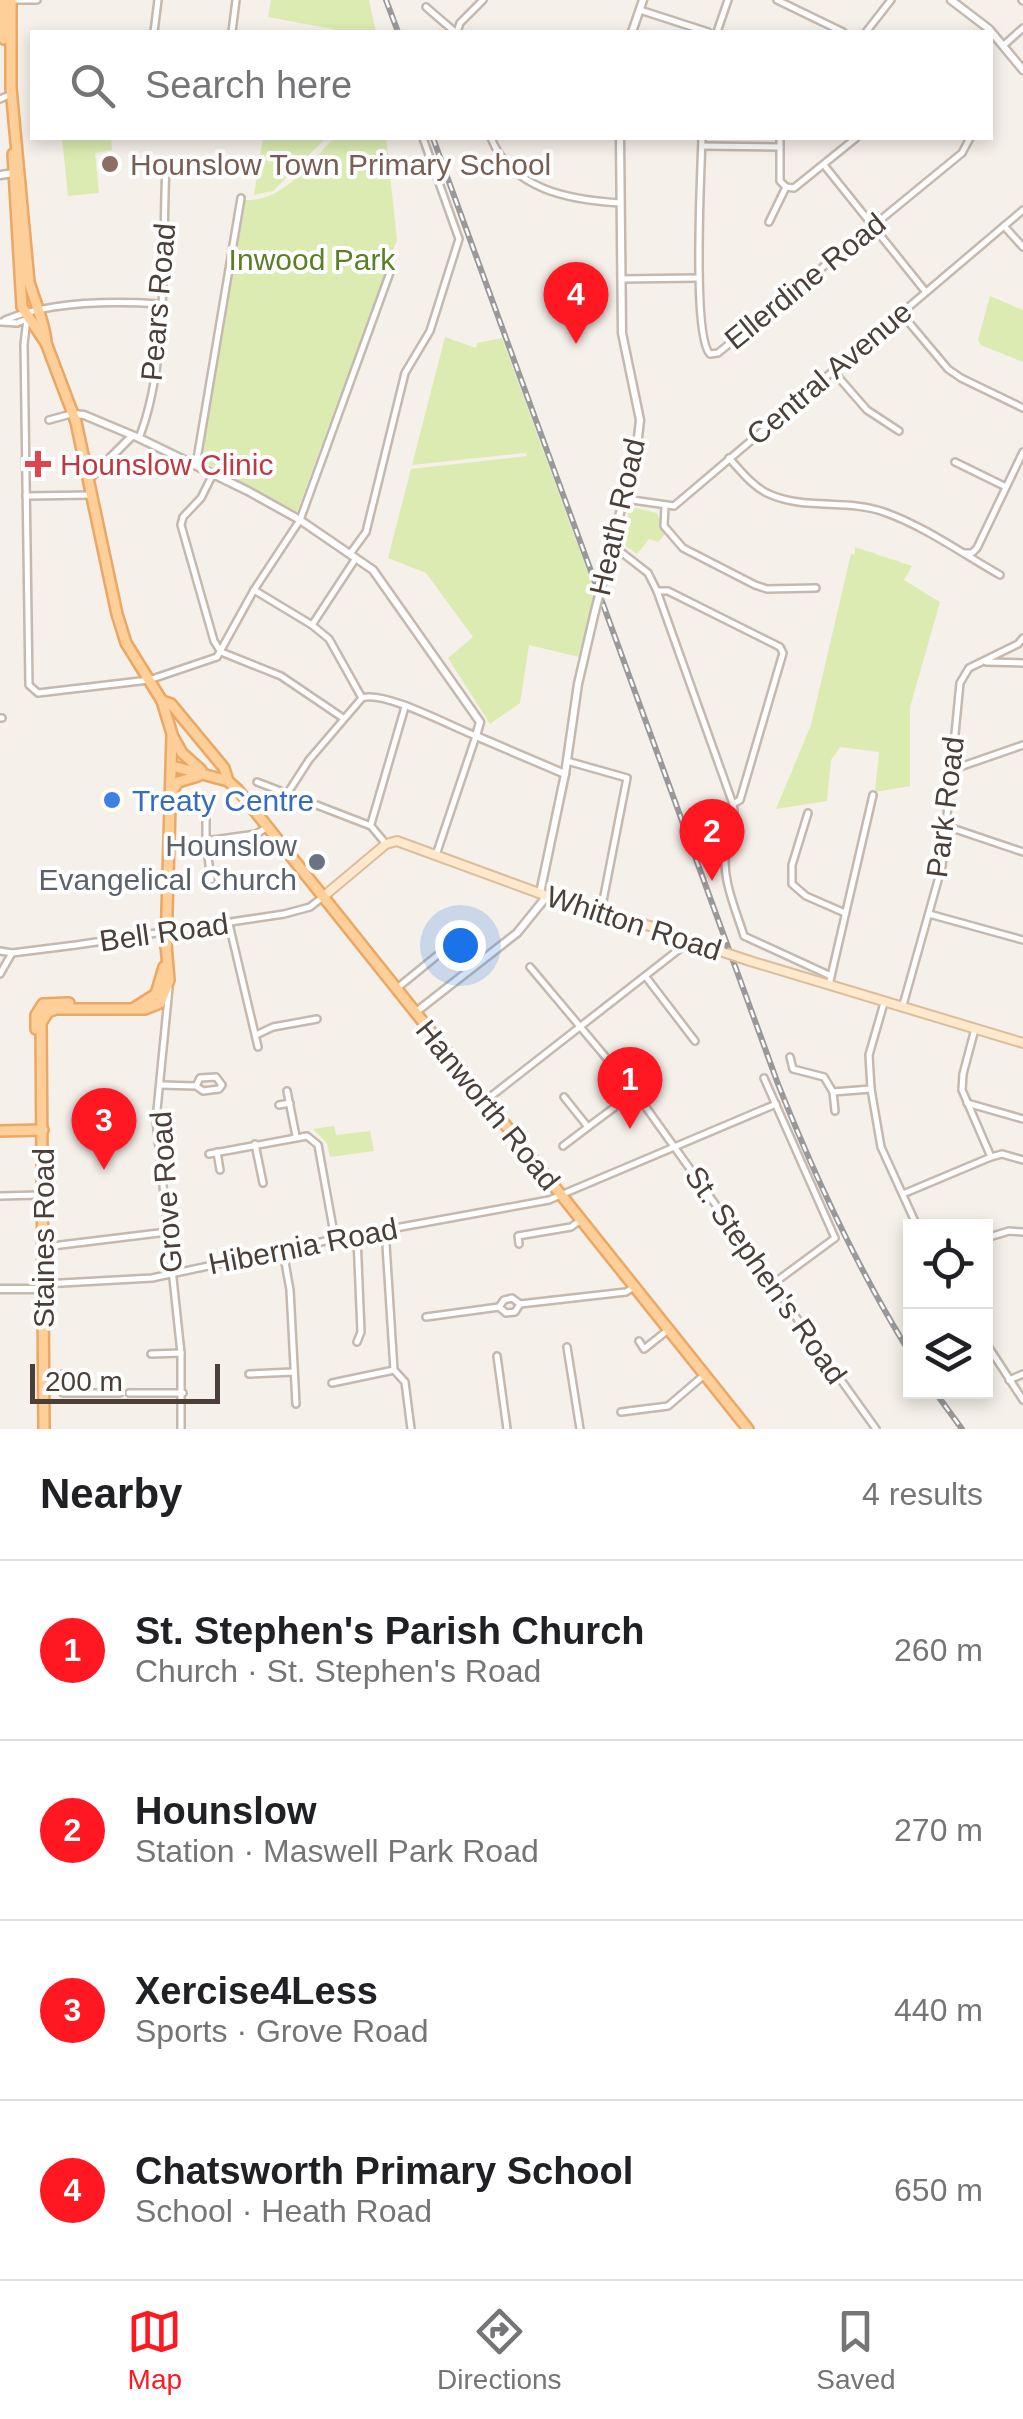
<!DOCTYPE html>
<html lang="en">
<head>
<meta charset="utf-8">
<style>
	:root { --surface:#fff; --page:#f2f2f2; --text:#202124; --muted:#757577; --line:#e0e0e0; --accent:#ff1822 }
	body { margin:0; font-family:Arial,sans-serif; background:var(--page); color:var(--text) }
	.controls { position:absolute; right:30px; bottom:30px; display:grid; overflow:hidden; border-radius:0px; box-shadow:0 5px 15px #0003 }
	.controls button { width:90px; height:90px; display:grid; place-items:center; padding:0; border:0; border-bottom:2px solid var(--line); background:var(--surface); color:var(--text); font:50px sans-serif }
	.scale { position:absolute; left:30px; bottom:25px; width:190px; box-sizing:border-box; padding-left:10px; border:5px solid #4b3f38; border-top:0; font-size:28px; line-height:35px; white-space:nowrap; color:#4b3f38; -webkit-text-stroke:8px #fff; paint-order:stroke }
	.you { position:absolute; left:460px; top:945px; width:35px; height:35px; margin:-25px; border:8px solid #fff; border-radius:50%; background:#1a73e8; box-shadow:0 0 0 15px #1a73e833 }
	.badge { display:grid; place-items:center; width:65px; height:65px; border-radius:50%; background:var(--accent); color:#fff; font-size:32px; font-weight:700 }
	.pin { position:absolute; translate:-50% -82px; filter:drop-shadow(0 2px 5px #0008) }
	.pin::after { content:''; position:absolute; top:52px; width:35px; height:30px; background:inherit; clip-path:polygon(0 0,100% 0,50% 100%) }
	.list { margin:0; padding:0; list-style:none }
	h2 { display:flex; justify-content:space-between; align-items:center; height:130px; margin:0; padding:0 40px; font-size:42px }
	h2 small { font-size:32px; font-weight:400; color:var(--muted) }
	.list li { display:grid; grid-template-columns:65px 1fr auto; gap:30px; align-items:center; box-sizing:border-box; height:180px; padding:0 40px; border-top:2px solid var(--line) }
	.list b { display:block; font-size:38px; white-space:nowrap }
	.list p { margin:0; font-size:32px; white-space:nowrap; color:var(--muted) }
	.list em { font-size:32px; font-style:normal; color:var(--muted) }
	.icon { flex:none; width:55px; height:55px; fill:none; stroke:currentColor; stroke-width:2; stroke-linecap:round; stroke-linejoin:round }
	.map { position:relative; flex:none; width:1023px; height:1429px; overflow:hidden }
	.search { position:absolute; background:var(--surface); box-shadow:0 5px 15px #0003; left:30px; right:30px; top:30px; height:110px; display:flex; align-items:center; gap:25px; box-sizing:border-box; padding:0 35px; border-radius:0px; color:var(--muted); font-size:38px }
	.sheet { height:850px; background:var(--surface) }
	nav { display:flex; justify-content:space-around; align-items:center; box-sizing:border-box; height:140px; border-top:2px solid var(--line); background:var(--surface); font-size:28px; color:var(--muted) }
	nav a { display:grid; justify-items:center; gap:5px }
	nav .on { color:var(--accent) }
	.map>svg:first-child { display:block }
	.green { fill:#dcebb2 }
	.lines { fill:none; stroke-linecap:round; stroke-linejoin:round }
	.minor-casing { stroke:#c5b9af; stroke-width:10 }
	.tertiary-casing { stroke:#c5b9af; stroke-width:11 }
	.secondary-casing { stroke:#dbbd9b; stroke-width:12 }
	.primary-casing { stroke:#eaa864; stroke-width:14 }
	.minor { stroke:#fff; stroke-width:5 }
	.tertiary { stroke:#fff; stroke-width:6 }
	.secondary { stroke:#ffe8cb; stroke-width:8 }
	.primary { stroke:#ffcf9a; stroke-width:9 }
	.rail-casing { stroke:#999; stroke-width:6 }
	.rail { stroke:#fff; stroke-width:2.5; stroke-dasharray:8; stroke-linecap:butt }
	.tertiary-bridge-casing { stroke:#c5b9af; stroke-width:11; stroke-linecap:butt }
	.secondary-bridge-casing { stroke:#dbbd9b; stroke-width:12; stroke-linecap:butt }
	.tertiary-bridge { stroke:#fff; stroke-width:6 }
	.secondary-bridge { stroke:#ffe8cb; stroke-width:8 }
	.education-dot { fill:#8d6e63; stroke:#fff; stroke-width:4 }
	.health-dot { fill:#e0444e; stroke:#fff; stroke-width:4 }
	.shop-dot { fill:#3f7fe0; stroke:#fff; stroke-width:4 }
	.worship-dot { fill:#6b7280; stroke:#fff; stroke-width:4 }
	.labels { text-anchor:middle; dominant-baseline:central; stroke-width:8; stroke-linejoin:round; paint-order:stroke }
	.education-label { font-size:30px; fill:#785e54; stroke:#fff; text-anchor:start }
	.park-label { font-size:30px; fill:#5a8027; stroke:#fff }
	.street-label { font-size:30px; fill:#4b3f38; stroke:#fff }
	.health-label { font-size:30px; fill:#be3a42; stroke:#fff; text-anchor:start }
	.shop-label { font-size:30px; fill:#366cbe; stroke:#fff; text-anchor:start }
	.worship-label { font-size:30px; fill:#5b616d; stroke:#fff; text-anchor:end }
</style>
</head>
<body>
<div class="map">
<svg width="1023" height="1429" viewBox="0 0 1023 1429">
	<rect width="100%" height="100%" fill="#f6f0ea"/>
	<g class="green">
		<path d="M271,0H369L376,32H333V29L268,17Z"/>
		<path d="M62,138H111L112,150L95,153L99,193L68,196Z"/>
		<path d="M263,138H326L273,191L254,195Z"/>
		<path d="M334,138H386L397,240L297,512L200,460L245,200C284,202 309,163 334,138Z"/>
		<path d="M990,296L1023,310V362L981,345L978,340Z"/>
		<path d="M445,337L476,348L477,343L502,338L595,592L579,657L529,645L520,703L490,724L448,658L473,637L426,573L388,558L411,469L527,456L525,453L412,465Z"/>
		<path d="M636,508L657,513L665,534L658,542L649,539L637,554L620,542L629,511Z"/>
		<path d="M855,547L912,566L904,580L940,602L910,707V786L875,792L879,752L840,747L831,760L827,801L776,809L811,725L851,554H855Z"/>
		<path d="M334,1126L336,1135L370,1131L374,1151L330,1157L327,1143L313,1129Z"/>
	</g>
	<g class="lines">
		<g class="minor-casing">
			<g id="minor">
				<path d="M12,0H37"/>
				<path d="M777,0L843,32"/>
				<path d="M1022,0L1023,1"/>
				<path d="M426,7L455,32"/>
				<path d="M640,10L708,32"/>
				<path d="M154,32L158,0"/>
				<path d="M232,32L236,0"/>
				<path d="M457,32L460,23L483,0"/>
				<path d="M717,32L728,0"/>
				<path d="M866,32L891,0"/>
				<path d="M1004,45L1023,28"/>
				<path d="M0,99L7,96"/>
				<path d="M491,138C512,190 570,200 620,203"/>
				<path d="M702,138C701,172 692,336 710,354L718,353L962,153L970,138"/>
				<path d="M780,138V181L786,187"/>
				<path d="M702,146L780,147"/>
				<path d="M824,165L925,291"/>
				<path d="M786,187L794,188L856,138"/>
				<path d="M769,222L786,187"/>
				<path d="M1004,226L1023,247"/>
				<path d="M621,279L698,278"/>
				<path d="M901,313L948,369L961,378L1023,408"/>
				<path d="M5,320C51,301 112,301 160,304"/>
				<path d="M1,322L17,323L27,319L24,344L29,685L38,693L149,680L217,657L254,590L300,520L392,267"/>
				<path d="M833,371L867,410L899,431"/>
				<path d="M49,420L71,414"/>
				<path d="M139,438C169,363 162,246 166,164"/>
				<path d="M729,458C741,471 753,487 769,494C804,510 848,499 884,512C924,526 963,554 1000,575"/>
				<path d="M955,462L1006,487"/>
				<path d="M196,465L241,198"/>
				<path d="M213,474L201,498L183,517L181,525L214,641L221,652"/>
				<path d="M26,496L92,495"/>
				<path d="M625,499L674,506L1023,210"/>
				<path d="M665,506L664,526L683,548L755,585L767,589L816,588"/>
				<path d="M612,545L648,573L657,591L733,804C737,821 728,834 726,850C721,878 736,910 744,936L831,976"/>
				<path d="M964,553H972L977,548L1023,452"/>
				<path d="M350,554L366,532L405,373L430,331L459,239L423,138"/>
				<path d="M254,590L312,625L329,639L362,698"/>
				<path d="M657,591H668L780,647L783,653L740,800L733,804"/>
				<path d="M312,625L356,558"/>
				<path d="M221,652L281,676L343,718"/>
				<path d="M986,662L1023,663"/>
				<path d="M0,718H2"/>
				<path d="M567,761L627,778L601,911"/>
				<path d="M951,770L1023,745"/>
				<path d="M257,782L371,826L386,844"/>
				<path d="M287,794L309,760L362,698C384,690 452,727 476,736L436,855"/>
				<path d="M808,813L792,865V884L806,896L845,913"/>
				<path d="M206,819V841L256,834L266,828"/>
				<path d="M371,824L405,707"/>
				<path d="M946,826L1023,852"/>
				<path d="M206,841L211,880"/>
				<path d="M929,914L1023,940"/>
				<path d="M229,924L258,1047"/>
				<path d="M0,951L12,953L76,945L284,914L310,907L324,896"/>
				<path d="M530,967L635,1092L876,1429"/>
				<path d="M0,974L12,953"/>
				<path d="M646,977L695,1041"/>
				<path d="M829,985L873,795"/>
				<path d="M169,988L156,1120L181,1353V1429"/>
				<path d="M396,989L455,941"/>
				<path d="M884,1003L869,1055L871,1089L881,1147L917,1226"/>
				<path d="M903,1005L942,866L960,683L969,668L1018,644L1023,638"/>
				<path d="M975,1029L963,1074L962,1090L991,1157"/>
				<path d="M256,1035L273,1027L317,1019"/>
				<path d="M790,1057L793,1069L824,1077L833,1092"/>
				<path d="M764,1078L835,1238L774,1283"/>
				<path d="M161,1085L196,1086L200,1078L216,1077L222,1085L219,1089L203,1091L196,1086"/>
				<path d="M287,1091L296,1136"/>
				<path d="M564,1097L588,1127L635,1092"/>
				<path d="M485,1101L691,940"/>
				<path d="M967,1103L1023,1119"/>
				<path d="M279,1105L290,1103"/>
				<path d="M835,1111L833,1092L871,1089"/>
				<path d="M255,1144L263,1183"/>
				<path d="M563,1146L588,1127"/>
				<path d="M217,1152L220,1170"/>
				<path d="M209,1154L307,1136L318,1145L335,1239"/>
				<path d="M903,1194L991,1157L1002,1154L1023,1160"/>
				<path d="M0,1196L40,1195"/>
				<path d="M385,1229L394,1370L405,1382L411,1429"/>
				<path d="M986,1238L1009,1231L1023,1232"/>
				<path d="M519,1244L518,1236L571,1227L581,1220"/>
				<path d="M44,1247L167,1232"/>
				<path d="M283,1251L290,1290L296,1404"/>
				<path d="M44,1284L152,1278L335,1239L549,1200L776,1104"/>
				<path d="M512,1298L520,1304L515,1312L506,1313L499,1307L504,1300Z"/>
				<path d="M520,1304L626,1292L634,1287"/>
				<path d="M426,1317L499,1307"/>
				<path d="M639,1341L644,1349L668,1330"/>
				<path d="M357,1342L361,1332L357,1237"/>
				<path d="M986,1343L1023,1400"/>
				<path d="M567,1347L580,1429"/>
				<path d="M151,1354L181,1353"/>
				<path d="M497,1356L507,1429"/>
				<path d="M63,1374V1393H120"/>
				<path d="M249,1374L294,1372"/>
				<path d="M1009,1380L1023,1374"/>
				<path d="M332,1383L394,1370"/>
				<path d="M129,1393H183"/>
				<path d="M621,1412L668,1406L703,1376"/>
			</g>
		</g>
		<g class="tertiary-casing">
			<g id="tertiary">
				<path d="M951,0L989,29L1023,70"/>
				<path d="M632,32L643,0"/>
				<path d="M0,175L14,173"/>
				<path d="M74,414L84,415L139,438L248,491L300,520L373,570L480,722L476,736L565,774"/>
				<path d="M89,479L132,436"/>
				<path d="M604,576L637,446L640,420L622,333L620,138"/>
				<path d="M540,893L565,774L578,684L595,611"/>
				<path d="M416,1012L517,933L547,896"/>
				<path d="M0,1289H43"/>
			</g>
		</g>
		<g class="secondary-casing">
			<g id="secondary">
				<path d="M324,896L386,844L397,841L547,896L660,929L726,953"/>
				<path d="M750,961L1023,1043"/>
			</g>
		</g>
		<g class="primary-casing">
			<g id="primary">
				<path d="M11,0V88L29,282C34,299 46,327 46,343L76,422L117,614L126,643L162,701L171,704L224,768L228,781"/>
				<path d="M4,39V0"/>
				<path d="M13,154L22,307L46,343"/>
				<path d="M162,701L172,734L166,947"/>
				<path d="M173,737L182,753L201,770"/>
				<path d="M172,766L228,781L238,790L748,1429"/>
				<path d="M171,793L178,782L198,776"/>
				<path d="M134,1008L156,994L164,967"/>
				<path d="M36,1029V1015L43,1004L69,1003"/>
				<path d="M0,1131L43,1130"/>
				<path d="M44,1429L41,1023L48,1012L56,1009H145L160,1003L169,980L166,944"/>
			</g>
		</g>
		<use href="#minor" class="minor"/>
		<use href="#tertiary" class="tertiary"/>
		<use href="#secondary" class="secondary"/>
		<use href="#primary" class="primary"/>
		<g class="rail-casing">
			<g id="rail">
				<path d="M386,0L398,32"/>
				<path d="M433,138L778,1084C815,1177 857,1268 910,1353"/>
				<path d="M935,1392L962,1429"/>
			</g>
		</g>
		<use href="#rail" class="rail"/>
		<g class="tertiary-bridge-casing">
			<path id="tertiary-bridge" d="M595,611L604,576"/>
		</g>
		<g class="secondary-bridge-casing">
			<path id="secondary-bridge" d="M726,953L750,961"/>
		</g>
		<use href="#tertiary-bridge" class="tertiary-bridge"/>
		<use href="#secondary-bridge" class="secondary-bridge"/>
	</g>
	<circle class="education-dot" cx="110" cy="164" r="10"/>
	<path class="health-dot" d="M33 449h10v10h10v10h-10v10h-10v-10h-10v-10h10z"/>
	<circle class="shop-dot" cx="112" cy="800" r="10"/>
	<circle class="worship-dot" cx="317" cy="862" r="10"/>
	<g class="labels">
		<g class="education-label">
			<text x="130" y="164">Hounslow Town Primary School</text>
		</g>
		<g class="park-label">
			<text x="312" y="259">Inwood Park</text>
		</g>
		<g class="street-label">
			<text transform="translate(805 281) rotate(-39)">Ellerdine Road</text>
			<text transform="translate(158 302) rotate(-85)">Pears Road</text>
			<text transform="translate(829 373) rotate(-40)">Central Avenue</text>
			<text transform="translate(617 517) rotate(-77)">Heath Road</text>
			<text transform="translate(945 807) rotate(-83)">Park Road</text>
			<text transform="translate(634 923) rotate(18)">Whitton Road</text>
			<text transform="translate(164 932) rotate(-8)">Bell Road</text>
			<text transform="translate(488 1105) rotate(51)">Hanworth Road</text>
			<text transform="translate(166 1192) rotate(-94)">Grove Road</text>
			<text transform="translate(43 1238) rotate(-90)">Staines Road</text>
			<text transform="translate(303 1246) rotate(-11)">Hibernia Road</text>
			<text transform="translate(766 1275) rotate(55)">St. Stephen's Road</text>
		</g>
		<g class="health-label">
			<text x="60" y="464">Hounslow Clinic</text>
		</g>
		<g class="shop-label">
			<text x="132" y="800">Treaty Centre</text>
		</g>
		<g class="worship-label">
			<text x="297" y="845">Hounslow<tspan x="297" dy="34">Evangelical Church</tspan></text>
		</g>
	</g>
</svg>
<div class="controls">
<button><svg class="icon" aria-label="locate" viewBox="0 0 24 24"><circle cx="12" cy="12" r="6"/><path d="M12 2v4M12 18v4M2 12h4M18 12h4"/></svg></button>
<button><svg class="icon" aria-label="layers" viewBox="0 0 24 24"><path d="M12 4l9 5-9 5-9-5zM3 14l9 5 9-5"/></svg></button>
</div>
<div class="scale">200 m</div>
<div class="you"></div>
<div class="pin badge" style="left:630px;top:1129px">1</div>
<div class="pin badge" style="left:712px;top:881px">2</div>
<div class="pin badge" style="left:104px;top:1170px">3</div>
<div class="pin badge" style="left:576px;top:344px">4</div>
<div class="search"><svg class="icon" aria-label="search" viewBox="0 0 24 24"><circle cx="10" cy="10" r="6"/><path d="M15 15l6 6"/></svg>Search here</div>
</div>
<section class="sheet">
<h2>Nearby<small>4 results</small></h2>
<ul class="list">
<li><span class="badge">1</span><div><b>St. Stephen's Parish Church</b><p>Church · St. Stephen's Road</p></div><em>260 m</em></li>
<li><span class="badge">2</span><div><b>Hounslow</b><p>Station · Maswell Park Road</p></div><em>270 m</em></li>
<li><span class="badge">3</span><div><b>Xercise4Less</b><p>Sports · Grove Road</p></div><em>440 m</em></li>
<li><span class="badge">4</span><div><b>Chatsworth Primary School</b><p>School · Heath Road</p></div><em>650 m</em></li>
</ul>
</section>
<nav>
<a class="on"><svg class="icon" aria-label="map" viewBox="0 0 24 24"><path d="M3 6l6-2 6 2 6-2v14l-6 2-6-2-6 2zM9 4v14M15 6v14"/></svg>Map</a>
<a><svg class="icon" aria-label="directions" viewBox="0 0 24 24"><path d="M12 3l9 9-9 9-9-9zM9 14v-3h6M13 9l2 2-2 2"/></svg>Directions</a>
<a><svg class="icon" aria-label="saved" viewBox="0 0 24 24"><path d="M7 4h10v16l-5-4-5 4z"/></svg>Saved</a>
</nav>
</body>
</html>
